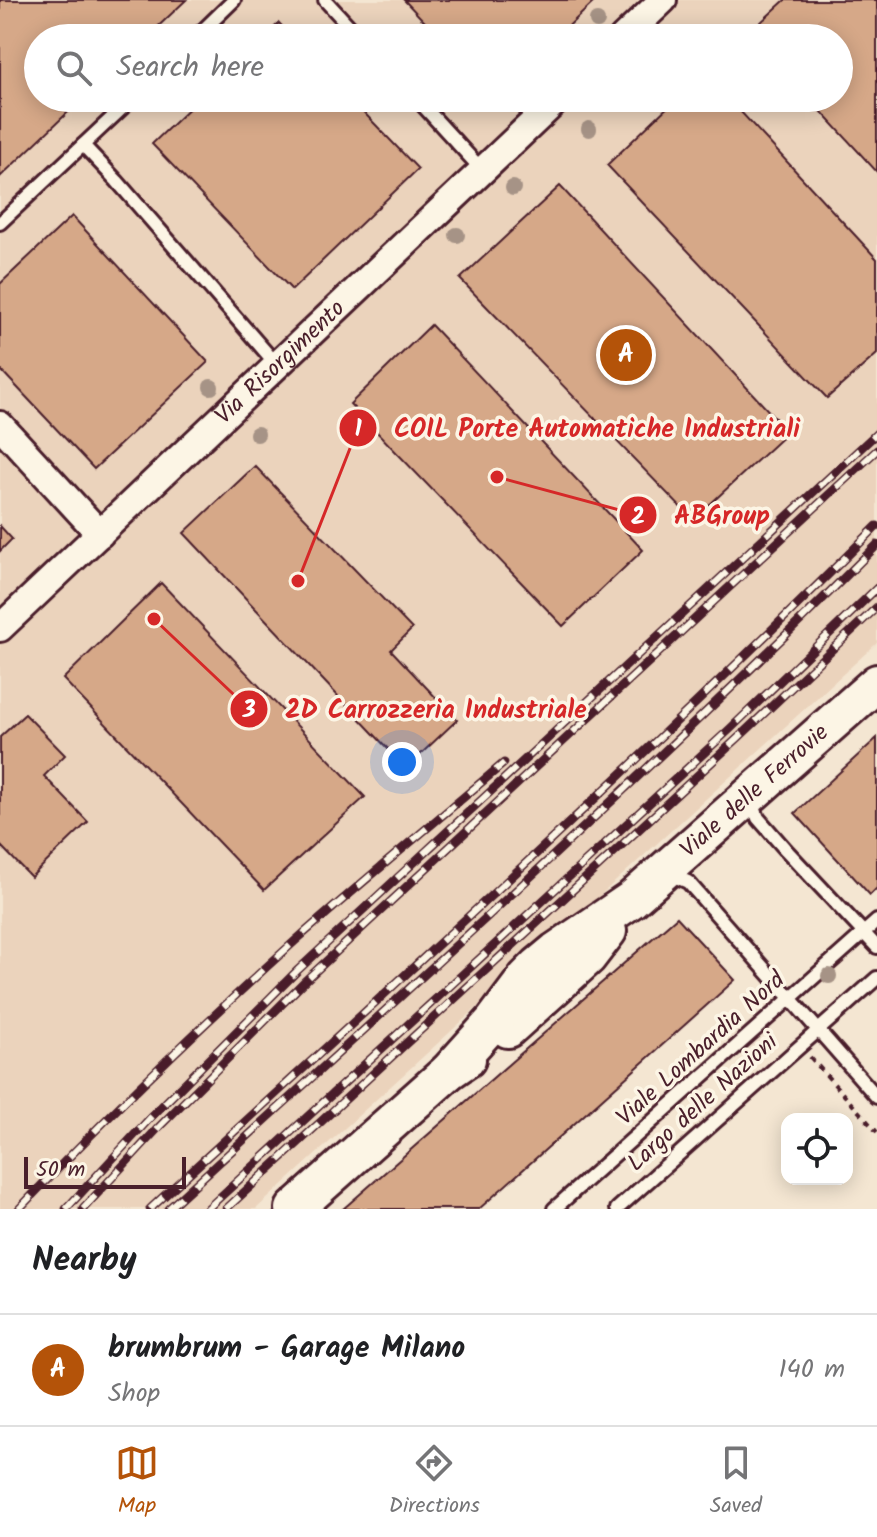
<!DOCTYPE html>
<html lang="en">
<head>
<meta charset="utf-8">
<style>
	:root { --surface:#fff; --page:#f2f2f2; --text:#202124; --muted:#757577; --line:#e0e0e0; --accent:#b45309 }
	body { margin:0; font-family:Kalam,sans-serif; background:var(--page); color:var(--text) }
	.controls { position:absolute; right:24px; bottom:24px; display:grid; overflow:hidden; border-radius:16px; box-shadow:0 4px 20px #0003 }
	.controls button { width:72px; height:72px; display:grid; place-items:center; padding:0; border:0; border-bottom:2px solid var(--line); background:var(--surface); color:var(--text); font:40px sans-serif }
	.scale { position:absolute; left:24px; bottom:20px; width:162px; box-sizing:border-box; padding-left:8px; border:4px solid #4a1f2b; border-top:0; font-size:22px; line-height:28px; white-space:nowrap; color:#4a1f2b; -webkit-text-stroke:6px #fcf5e5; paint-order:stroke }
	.you { position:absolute; left:402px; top:762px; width:28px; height:28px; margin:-20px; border:6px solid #fff; border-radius:50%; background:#1a73e8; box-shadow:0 0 0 12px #1a73e833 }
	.badge { display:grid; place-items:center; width:52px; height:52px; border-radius:50%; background:var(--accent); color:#fff; font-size:26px; font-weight:700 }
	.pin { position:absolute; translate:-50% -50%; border:4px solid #fff; box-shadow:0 2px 8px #0006 }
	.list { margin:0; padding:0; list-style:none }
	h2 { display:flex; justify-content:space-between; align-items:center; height:104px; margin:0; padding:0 32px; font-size:34px }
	h2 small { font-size:26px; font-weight:400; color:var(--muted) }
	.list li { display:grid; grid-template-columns:52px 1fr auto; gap:24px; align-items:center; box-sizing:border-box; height:112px; padding:0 32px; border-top:2px solid var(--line) }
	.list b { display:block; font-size:30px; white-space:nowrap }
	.list p { margin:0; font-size:26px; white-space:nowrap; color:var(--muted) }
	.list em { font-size:26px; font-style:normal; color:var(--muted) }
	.icon { flex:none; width:44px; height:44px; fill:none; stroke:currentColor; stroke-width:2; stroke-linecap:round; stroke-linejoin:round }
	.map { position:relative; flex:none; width:877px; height:1209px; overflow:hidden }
	.search { position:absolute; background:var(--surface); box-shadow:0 4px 20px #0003; left:24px; right:24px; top:24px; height:88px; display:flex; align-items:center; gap:20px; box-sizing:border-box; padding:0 28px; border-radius:44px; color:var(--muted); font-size:30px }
	.sheet { height:216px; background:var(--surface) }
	nav { display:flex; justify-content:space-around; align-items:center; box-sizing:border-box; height:112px; border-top:2px solid var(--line); background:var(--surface); font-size:22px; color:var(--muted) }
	nav a { display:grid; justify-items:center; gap:4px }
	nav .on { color:var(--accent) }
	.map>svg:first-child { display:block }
	.built { fill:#ebd3bc; fill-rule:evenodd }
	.building { fill:#d6a888; stroke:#4a1f2b; stroke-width:2 }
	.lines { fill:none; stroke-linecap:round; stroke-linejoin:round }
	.lane-casing { stroke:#4a1f2b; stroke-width:18 }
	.street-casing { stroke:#4a1f2b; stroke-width:32 }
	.secondary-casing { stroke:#4a1f2b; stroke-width:42 }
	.path { stroke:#4a1f2b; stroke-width:4; stroke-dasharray:6 6; stroke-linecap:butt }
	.lane { stroke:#fcf5e5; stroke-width:12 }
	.street { stroke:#fcf5e5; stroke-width:26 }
	.secondary { stroke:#fcf5e5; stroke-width:36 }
	.rail-casing { stroke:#4a1f2b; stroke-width:9 }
	.rail { stroke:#fcf5e5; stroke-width:6; stroke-dasharray:18; stroke-linecap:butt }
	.tree { fill:#a69386 }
	.labels { text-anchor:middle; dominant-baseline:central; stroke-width:7; stroke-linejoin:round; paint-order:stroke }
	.street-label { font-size:24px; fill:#4a1f2b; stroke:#fcf5e5 }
	.leader { fill:none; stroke:#d62828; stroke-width:3 }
	.callout-dot { fill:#d62828; stroke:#fcf5e5; stroke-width:3 }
	.mark-label { font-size:24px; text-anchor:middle; font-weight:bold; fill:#fff }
	.callout-label { font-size:26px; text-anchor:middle; font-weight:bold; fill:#d62828; stroke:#fcf5e5; stroke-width:7; stroke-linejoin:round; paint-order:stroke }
</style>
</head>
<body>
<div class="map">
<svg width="877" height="1209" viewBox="0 0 877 1209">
	<rect width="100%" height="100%" fill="#f4e6d2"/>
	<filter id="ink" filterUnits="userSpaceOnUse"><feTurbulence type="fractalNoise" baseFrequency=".0125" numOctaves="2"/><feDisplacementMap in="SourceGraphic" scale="16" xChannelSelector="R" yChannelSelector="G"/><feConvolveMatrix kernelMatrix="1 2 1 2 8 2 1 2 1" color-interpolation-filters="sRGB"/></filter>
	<g filter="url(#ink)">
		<path class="built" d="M0,0H877V643L256,1209H0ZM38,38H839V98H38Z"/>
		<g class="building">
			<path d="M0,0H186L146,38H38V98H83L0,177Z"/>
			<path d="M404,0H596L556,38H440Z"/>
			<path d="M785,0H877V172L809,98H839V38H753L749,33Z"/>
			<path d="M279,23L293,38H263Z"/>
			<path d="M200,98H350L418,169L292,290L152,144Z"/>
			<path d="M677,98H728L877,259V354L827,398L607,165Z"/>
			<path d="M560,186L788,432L693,520L460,279Z"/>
			<path d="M72,216L208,362L94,469L0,369V284Z"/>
			<path d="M431,325L643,550L563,626L350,404Z"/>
			<path d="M255,466L412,629L391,650L457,720L406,768L184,533Z"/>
			<path d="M0,526L12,539L0,551Z"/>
			<path d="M161,583L365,797L264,890L63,679Z"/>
			<path d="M25,714L65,755L44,776L88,822L31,877L0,845V737Z"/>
			<path d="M877,738V888L870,895L795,813Z"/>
			<path d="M677,917L735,980L479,1209H343Z"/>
		</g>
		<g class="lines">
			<g class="lane-casing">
				<g id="lane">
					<path d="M325,0L360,38"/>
					<path d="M195,38L234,0"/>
					<path d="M133,98L83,145L117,181L277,365"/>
					<path d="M416,98L482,170"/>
					<path d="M0,223L83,145"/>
					<path d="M755,798L754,807L758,818L786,850L877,947"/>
					<path d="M667,876H674L688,882L877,1097"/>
					<path d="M554,1209L877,921"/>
					<path d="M617,1209L877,978"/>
				</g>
			</g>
			<g class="street-casing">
				<g id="street">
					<path d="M623,38L663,0"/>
					<path d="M0,425L100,534"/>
					<path id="s1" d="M0,628L559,98"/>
				</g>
			</g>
			<g class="secondary-casing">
				<g id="secondary">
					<path d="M508,1029L588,957L608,931"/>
					<path id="s2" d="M448,1072L493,1022L526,978L538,966L556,951L631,900L877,683"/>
					<path d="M294,1209L448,1072L467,1059"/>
				</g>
			</g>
			<path class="path" d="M810,1057L877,1132"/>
			<use href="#lane" class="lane"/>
			<use href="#street" class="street"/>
			<use href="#secondary" class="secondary"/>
			<g class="rail-casing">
				<g id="rail">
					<path d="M19,1209C107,1116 200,1027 295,941C364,880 435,822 504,763"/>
					<path d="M66,1209L151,1117L298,970L877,433"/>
					<path d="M83,1209L159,1127L306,980L877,450"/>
					<path d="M150,1209C395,984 642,761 877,526"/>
					<path d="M168,1209C407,990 648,774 877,545"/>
					<path d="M207,1209L730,729L877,588"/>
					<path d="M226,1209L738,738L877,607"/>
				</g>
			</g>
			<use href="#rail" class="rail"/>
		</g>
		<g class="tree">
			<circle cx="597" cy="21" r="8"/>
			<circle cx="589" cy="129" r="8"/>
			<circle cx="513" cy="188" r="8"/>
			<circle cx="457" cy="235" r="8"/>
			<circle cx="211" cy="387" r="8"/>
			<circle cx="257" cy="434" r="8"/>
			<circle cx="829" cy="976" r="8"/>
		</g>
	</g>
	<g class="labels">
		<g class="street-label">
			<text stroke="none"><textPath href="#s1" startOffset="386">Via Risorgimento</textPath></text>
			<text stroke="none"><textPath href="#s2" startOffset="418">Viale delle Ferrovie</textPath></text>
			<text transform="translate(701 1049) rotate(-42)">Viale Lombardia Nord</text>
			<text transform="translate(703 1103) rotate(-42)">Largo delle Nazioni</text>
		</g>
	</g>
	<path class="leader" d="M298 581L358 428M497 477L638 515M154 619L249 709"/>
	<g class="callout-dot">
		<circle cx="298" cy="581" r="8"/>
		<circle cx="497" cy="477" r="8"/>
		<circle cx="154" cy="619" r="8"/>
		<circle cx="358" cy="428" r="20"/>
		<circle cx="638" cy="515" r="20"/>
		<circle cx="249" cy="709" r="20"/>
	</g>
	<g class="mark-label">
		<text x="358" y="436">1</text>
		<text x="638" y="524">2</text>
		<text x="249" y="717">3</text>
	</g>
	<g class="callout-label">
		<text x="597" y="437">COIL Porte Automatiche Industriali</text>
		<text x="722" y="524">ABGroup</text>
		<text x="436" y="718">2D Carrozzeria Industriale</text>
	</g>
</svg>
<div class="controls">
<button><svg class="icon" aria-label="locate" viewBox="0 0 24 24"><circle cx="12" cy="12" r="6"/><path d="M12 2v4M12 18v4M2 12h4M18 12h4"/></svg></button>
</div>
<div class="scale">50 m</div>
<div class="you"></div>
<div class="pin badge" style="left:626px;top:355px">A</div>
<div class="search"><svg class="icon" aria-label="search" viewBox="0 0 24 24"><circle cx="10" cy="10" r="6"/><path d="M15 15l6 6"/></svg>Search here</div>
</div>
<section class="sheet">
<h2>Nearby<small></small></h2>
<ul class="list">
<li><span class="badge">A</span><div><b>brumbrum - Garage Milano</b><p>Shop</p></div><em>140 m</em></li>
</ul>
</section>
<nav>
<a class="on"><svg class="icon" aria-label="map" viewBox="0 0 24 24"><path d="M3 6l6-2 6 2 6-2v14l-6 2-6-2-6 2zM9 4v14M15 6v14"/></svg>Map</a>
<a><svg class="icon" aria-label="directions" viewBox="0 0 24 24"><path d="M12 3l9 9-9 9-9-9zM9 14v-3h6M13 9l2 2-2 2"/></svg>Directions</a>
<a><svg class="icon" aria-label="saved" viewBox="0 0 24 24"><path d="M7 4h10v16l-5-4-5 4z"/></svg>Saved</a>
</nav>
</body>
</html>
